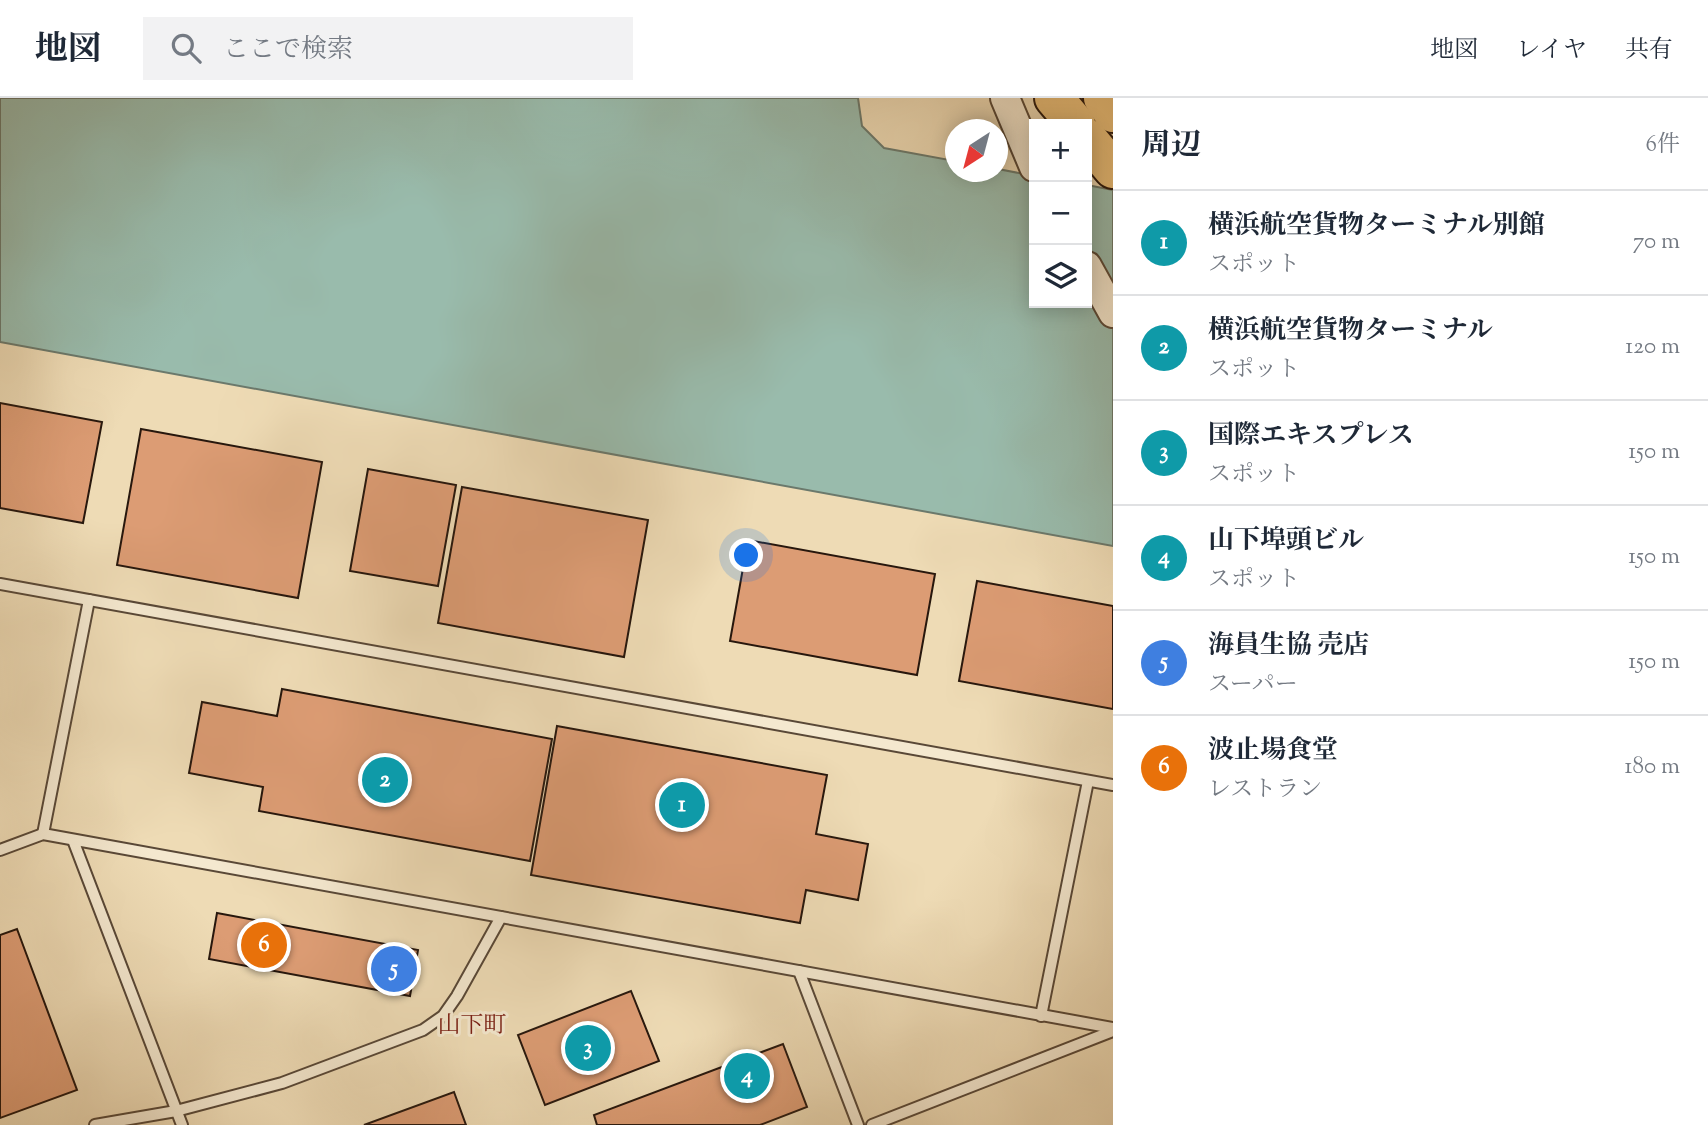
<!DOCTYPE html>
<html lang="ja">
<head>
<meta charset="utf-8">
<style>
	:root { --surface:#fff; --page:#f2f2f3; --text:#1f2937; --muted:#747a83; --line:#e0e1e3; --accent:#db2777 }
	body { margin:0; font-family:"Sorts Mill Goudy","Noto Serif JP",serif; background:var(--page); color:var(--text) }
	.controls { position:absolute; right:21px; top:21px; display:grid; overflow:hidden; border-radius:0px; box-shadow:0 4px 18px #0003 }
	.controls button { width:63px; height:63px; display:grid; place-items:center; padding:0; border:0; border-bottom:2px solid var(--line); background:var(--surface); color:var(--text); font:35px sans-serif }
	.compass { position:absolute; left:945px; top:21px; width:63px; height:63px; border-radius:50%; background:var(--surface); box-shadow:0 4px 18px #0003; rotate:216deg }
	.you { position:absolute; left:747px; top:458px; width:24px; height:24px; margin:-18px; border:5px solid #fff; border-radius:50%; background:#1a73e8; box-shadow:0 0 0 10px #1a73e833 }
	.badge { display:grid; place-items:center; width:46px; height:46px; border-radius:50%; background:var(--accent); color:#fff; font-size:23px; font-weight:700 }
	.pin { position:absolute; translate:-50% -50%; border:4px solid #fff; box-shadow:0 2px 7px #0006 }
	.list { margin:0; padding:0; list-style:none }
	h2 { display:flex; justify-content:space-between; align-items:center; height:91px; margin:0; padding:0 28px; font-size:30px }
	h2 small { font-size:23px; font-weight:400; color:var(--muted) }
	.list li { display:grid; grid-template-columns:46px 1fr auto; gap:21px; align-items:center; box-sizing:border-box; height:105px; padding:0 28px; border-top:2px solid var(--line) }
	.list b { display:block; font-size:26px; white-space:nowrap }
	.list p { margin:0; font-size:23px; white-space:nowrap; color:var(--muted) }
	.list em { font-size:23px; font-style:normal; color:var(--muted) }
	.icon { flex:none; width:38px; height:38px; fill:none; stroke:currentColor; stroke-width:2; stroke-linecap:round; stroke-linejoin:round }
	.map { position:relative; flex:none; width:1113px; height:1027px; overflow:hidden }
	header { display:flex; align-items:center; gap:42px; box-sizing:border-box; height:98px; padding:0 35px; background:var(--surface); border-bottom:2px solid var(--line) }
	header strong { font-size:33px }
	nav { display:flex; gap:38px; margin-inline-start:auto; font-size:24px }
	.search { width:490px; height:63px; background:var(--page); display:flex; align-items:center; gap:18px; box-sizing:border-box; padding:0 24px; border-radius:0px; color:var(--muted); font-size:26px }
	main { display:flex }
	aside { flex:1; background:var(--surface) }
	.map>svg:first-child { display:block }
	.water { fill:#99bbac; stroke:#6b796c; stroke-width:2 }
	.building { fill:#dc9c74; stroke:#27170d; stroke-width:2 }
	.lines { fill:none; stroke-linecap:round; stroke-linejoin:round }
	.service-casing { stroke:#594837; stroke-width:14 }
	.tertiary-casing { stroke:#594837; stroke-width:32 }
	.motorway-casing { stroke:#27170d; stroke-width:42 }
	.service { stroke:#f4e8cf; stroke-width:10 }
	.tertiary { stroke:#f4e8cf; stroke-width:28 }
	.motorway { stroke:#e7be7a; stroke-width:38 }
	.labels { text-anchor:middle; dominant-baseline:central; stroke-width:6; stroke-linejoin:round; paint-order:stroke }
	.neighbourhood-label { font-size:23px; fill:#7a1f14; stroke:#f4e8cf }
</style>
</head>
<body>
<header>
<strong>地図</strong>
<div class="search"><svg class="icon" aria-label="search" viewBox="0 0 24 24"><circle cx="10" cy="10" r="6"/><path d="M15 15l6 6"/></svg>ここで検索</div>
<nav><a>地図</a><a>レイヤ</a><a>共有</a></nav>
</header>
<main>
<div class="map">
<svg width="1113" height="1027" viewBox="0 0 1113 1027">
	<rect width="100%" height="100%" fill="#eedbb5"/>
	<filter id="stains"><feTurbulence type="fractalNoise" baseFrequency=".00286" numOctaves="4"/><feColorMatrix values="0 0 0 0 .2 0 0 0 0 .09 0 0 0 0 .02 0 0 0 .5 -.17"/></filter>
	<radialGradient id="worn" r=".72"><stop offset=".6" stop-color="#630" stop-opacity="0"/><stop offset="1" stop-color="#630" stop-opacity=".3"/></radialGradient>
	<path class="water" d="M0,0H858L862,28L884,50L955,63L956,74H998V71L1034,78V205H1087V87L1113,92V448L0,244Z"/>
	<g class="building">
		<path d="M0,305L102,324L83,425L0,410Z"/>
		<path d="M141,331L322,364L298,500L117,467Z"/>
		<path d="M368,371L456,387L438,488L350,473Z"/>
		<path d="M462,389L648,422L624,559L438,525Z"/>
		<path d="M748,442L935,476L917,577L730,543Z"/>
		<path d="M977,483L1113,508V611L959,583Z"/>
		<path d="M282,591L552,641L530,763L259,713L263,689L189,675L202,604L277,618Z"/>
		<path d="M557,628L827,677L816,736L868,746L858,802L806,792L800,825L531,777Z"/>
		<path d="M217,815L418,852L410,898L209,861Z"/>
		<path d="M17,831L77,992L0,1020V837Z"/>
		<path d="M631,893L659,963L545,1007L518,937Z"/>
		<path d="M783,946L807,1009L760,1027H597L594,1017Z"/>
		<path d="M454,994L466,1027H364Z"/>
	</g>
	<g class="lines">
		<g class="service-casing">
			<g id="service">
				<path d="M0,486L1113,687"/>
				<path d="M43,736L89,502"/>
				<path d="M73,742L182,1027"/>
				<path d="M0,752L43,736L1113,930"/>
				<path d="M799,873L858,1027"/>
				<path d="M1041,918L1088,683"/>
				<path d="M95,1027L176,1013L282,985L423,932L443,918L457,898L501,819"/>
				<path d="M872,1027L1113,933"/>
			</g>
		</g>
		<g class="tertiary-casing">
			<g id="tertiary">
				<path d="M1005,0L1034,69"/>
				<path d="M1087,168L1113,215"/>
			</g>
		</g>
		<g class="motorway-casing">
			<g id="motorway">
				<path d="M1054,0L1076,26"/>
				<path d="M1103,0L1113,15"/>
				<path d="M1087,40L1113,71"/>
			</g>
		</g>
		<use href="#service" class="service"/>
		<use href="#tertiary" class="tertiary"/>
		<use href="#motorway" class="motorway"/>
	</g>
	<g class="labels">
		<g class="neighbourhood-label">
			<text x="472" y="928">山下町</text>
		</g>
	</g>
	<rect width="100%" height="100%" filter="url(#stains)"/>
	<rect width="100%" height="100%" fill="url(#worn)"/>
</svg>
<div class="controls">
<button>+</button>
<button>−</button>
<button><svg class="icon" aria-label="layers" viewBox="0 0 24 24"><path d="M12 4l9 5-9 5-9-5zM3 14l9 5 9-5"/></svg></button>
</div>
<svg class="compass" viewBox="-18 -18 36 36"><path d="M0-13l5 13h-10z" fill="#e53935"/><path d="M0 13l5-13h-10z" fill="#747a83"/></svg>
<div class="you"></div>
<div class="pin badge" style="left:682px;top:707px;background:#0f9aa8">1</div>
<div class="pin badge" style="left:385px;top:682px;background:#0f9aa8">2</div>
<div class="pin badge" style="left:588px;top:950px;background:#0f9aa8">3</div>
<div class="pin badge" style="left:747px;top:978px;background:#0f9aa8">4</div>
<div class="pin badge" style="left:394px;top:871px;background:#3f7fe0">5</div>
<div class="pin badge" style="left:264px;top:847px;background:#e8710a">6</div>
</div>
<aside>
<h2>周辺<small>6件</small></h2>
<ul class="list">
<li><span class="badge" style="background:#0f9aa8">1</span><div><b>横浜航空貨物ターミナル別館</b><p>スポット</p></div><em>70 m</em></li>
<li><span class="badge" style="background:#0f9aa8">2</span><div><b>横浜航空貨物ターミナル</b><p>スポット</p></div><em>120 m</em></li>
<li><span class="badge" style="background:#0f9aa8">3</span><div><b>国際エキスプレス</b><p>スポット</p></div><em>150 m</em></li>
<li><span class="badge" style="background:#0f9aa8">4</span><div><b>山下埠頭ビル</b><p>スポット</p></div><em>150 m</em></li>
<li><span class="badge" style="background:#3f7fe0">5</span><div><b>海員生協 売店</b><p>スーパー</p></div><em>150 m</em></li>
<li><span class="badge" style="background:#e8710a">6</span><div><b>波止場食堂</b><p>レストラン</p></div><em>180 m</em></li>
</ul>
</aside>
</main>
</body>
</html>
